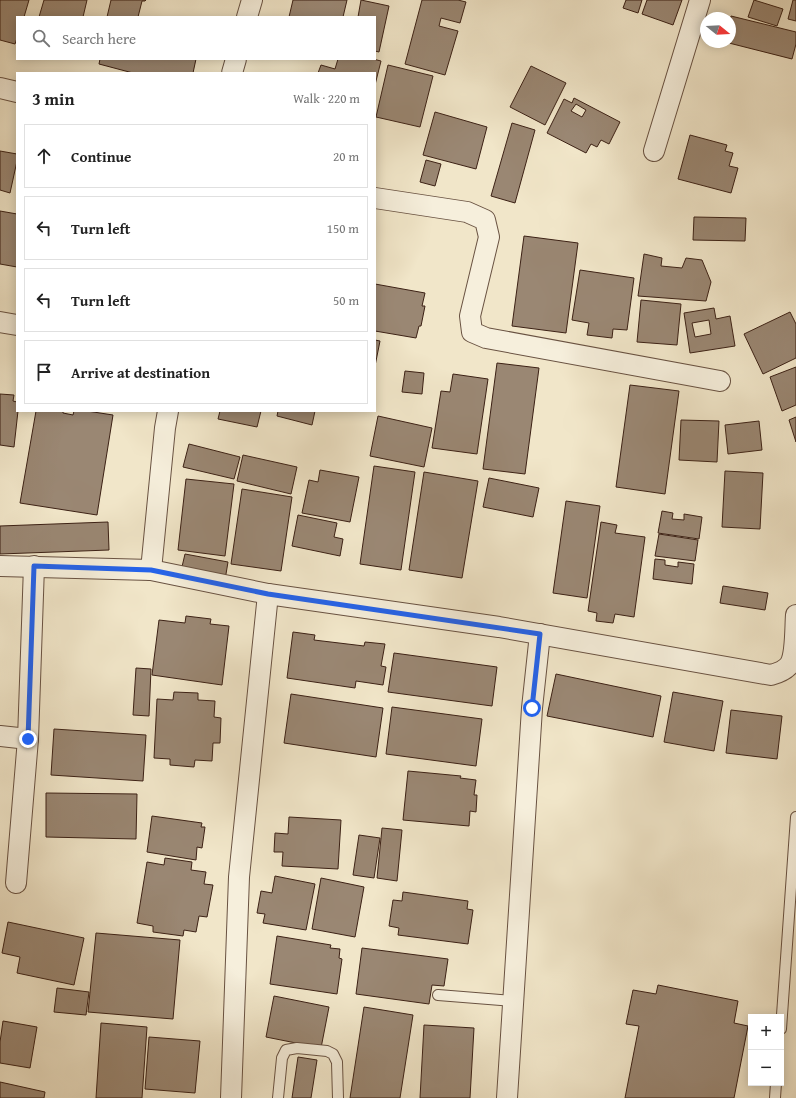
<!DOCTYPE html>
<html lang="en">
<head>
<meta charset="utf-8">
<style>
	:root { --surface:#fff; --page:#f2f2f2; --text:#222; --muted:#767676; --line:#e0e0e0 }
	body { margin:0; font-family:"Gentium Book Plus",serif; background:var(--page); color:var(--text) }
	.controls { position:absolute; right:12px; bottom:12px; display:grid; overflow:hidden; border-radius:0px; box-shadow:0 2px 10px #0003 }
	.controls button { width:36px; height:36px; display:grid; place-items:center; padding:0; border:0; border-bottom:1px solid var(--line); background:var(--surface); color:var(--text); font:20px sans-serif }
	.compass { position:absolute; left:700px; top:12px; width:36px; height:36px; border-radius:50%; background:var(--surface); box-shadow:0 2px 10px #0003; rotate:108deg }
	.stop { position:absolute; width:12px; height:12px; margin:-9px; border:3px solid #2563eb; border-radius:50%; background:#fff }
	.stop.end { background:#2563eb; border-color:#fff; box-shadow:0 1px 4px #0008 }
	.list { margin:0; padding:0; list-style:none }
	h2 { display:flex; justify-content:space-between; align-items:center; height:52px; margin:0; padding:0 16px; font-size:17px }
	h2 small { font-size:13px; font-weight:400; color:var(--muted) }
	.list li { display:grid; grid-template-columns:26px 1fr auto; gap:12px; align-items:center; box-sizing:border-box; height:64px; margin:0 8px 8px; padding:0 8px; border:1px solid var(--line); border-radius:0px }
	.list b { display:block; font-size:15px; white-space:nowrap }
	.list em { font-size:13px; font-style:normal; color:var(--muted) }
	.icon { flex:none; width:22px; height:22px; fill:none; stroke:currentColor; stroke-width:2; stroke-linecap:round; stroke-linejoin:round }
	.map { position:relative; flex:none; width:796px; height:1098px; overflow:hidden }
	.search { position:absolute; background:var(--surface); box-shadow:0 2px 10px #0003; left:16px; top:16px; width:360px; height:44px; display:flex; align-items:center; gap:10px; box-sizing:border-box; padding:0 14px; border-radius:0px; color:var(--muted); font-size:15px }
	.panel { position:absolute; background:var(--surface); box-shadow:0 2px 10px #0003; left:16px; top:72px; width:360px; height:340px; border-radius:0px }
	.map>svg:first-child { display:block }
	.building { fill:#9a8773; stroke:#3c2115; fill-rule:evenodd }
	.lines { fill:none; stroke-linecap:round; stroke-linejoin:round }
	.service-casing { stroke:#695242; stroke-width:12 }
	.minor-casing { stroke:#695242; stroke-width:22 }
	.service { stroke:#f6efdc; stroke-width:10 }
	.minor { stroke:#f6efdc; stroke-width:20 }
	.route { stroke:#2563eb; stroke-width:5 }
</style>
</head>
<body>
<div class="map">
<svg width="796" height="1098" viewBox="0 0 796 1098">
	<rect width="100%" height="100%" fill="#f1e6c9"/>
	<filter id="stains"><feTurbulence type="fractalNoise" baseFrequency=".005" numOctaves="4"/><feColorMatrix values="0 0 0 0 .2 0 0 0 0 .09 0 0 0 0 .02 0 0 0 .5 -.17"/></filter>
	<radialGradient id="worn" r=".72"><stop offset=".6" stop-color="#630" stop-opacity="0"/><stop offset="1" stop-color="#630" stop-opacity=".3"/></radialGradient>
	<g class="building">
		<path d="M0,0H29L24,17H17V38L15,44L0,40Z"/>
		<path d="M44,0H87L83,17H39Z"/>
		<path d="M111,0H146L145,1H142L138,17H107Z"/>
		<path d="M293,0H347L343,17H289Z"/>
		<path d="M361,0L389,6L379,52L375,51V17H358Z"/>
		<path d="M422,0H458L466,2L460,23L441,18L439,26L458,31L445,75L405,64Z"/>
		<path d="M626,0H642L638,13L623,8Z"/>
		<path d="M647,0H682L673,25L642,14Z"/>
		<path d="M754,0L783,9L777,26L748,17Z"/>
		<path d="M793,0H796V21L788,19Z"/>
		<path d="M731,16L796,32V44L792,59L725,42H730V22Z"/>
		<path d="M100,59H196L193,73H133L99,64Z"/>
		<path d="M338,59H373L381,61L375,85V73H318L321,65L335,69Z"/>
		<path d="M388,65L433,76L420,127L376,117Z"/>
		<path d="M531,66L566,83L545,125L510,107Z"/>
		<path d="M574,98L620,122L609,144L601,140L597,147L591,144L586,153L547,133L564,99L572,103ZM576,104L586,110L582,117L571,111Z"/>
		<path d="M435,112L487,127L476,169L423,155Z"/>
		<path d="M512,123L535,130L515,203L491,196Z"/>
		<path d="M690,135L727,145L725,151L733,153L729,166L738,168L731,193L678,179Z"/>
		<path d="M0,151L17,154V161L10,193L0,190Z"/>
		<path d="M426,160L441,164L435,186L420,182Z"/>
		<path d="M0,211L17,214V267L0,264Z"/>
		<path d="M694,217L746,218L745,241L693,240Z"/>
		<path d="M524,236L578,243L566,333L512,326Z"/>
		<path d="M644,254L662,258L661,266L682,268L686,258L702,260L711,282L706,301L638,296Z"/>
		<path d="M580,270L634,278L627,330L613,329L612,338L587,335L589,323L572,320Z"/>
		<path d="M375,284L425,293L422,306H425L421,326H419L416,338L375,331Z"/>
		<path d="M641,300L681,304L677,345L637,342Z"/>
		<path d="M714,308L716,319L730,316L735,346L690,353L684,313ZM709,320L711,334L695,337L692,323Z"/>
		<path d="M790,312L796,324V358L763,374L744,334Z"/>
		<path d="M375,340L380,341L375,366Z"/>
		<path d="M497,363L539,368L525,474L483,469Z"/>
		<path d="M796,367V405L782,411L770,377Z"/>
		<path d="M405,371L424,373L422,394L402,392Z"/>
		<path d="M453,374L488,379L477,454L432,448L441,391L450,392Z"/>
		<path d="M630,385L679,391L665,494L616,487Z"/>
		<path d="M0,394L14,395L13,401L17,402V411H18L14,447L0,445Z"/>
		<path d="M36,411H63V413L73,415L74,411H87L113,415L97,515L20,503Z"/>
		<path d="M220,411H261L257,427L218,419Z"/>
		<path d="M278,411H315L312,425L277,416Z"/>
		<path d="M378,416L432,428L424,467L370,456Z"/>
		<path d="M796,417V442L789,420Z"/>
		<path d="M681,420L719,421L717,462L679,460Z"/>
		<path d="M759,421L762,450L728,454L725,425Z"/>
		<path d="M189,444L240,457L234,479L183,467Z"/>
		<path d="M243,455L297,467L291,494L237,481Z"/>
		<path d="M374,466L415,472L401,570L360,564Z"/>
		<path d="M320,470L359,477L350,522L302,513L309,480L318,482Z"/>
		<path d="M725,471L763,473L760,529L722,527Z"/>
		<path d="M424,472L478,481L462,578L409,570Z"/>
		<path d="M489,478L539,488L533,517L483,507Z"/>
		<path d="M186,479L234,484L225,556L178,550Z"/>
		<path d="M242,489L292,497L281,571L231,564Z"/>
		<path d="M566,501L600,506L587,598L553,593Z"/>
		<path d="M662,511L673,513L672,519L684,520V514L702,517L699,539L658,533Z"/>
		<path d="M298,515L337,523L334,537L343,539L340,556L292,546Z"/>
		<path d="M108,522L109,550L0,554V526Z"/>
		<path d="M601,522L617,525L615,533L645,537L634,617L615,614L613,623L596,621L597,613L588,611Z"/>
		<path d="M659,534L698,540L695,561L655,556Z"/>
		<path d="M185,554L228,562L225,580L181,571Z"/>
		<path d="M655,559L665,560V565L678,567V562L694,564L692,584L653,579Z"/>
		<path d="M723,586L768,593L765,610L720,603Z"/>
		<path d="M186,616L211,619L210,624L229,626L222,685L152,675L159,620L185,623Z"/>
		<path d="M293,632L315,635L314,640L364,646L365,642L385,644L381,666L386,667L383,685L356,681L355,688L287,678Z"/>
		<path d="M394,653L497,667L492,706L388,692Z"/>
		<path d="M136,668L151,669L149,716L133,715Z"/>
		<path d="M556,674L661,696L653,737L547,716Z"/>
		<path d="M174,692L198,693V700L215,701L214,717L221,718L220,743H213L212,761L195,760L194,767L170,765V759L154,758L157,699L173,700Z"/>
		<path d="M673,692L723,701L714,751L664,742Z"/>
		<path d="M291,694L383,708L376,757L284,743Z"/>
		<path d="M392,707L482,719L476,766L386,754Z"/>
		<path d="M731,710L782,716L777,759L726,753Z"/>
		<path d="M54,729L146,735L143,781L51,775Z"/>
		<path d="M408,771L461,776L460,778L476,780L474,795H477L476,812L470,811L469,826L403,820Z"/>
		<path d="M46,793L137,794L136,839L46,837Z"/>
		<path d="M152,816L202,823L201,827H205L202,848L197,847L196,860L147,852Z"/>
		<path d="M289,817L341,820L338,869L282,866L283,852H274L275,833L288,834Z"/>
		<path d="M382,828L402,830L397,881L377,878Z"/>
		<path d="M359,835L380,838L374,878L353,875Z"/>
		<path d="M165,858L192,862L191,870L206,872L204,884L213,885L207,917L199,916L196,932L184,930L183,936L153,932V926L137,923L147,862L164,865Z"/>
		<path d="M275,876L315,884L306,930L263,923L265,914L257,913L261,891L272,893Z"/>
		<path d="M321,878L364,887L355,937L312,929Z"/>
		<path d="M403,892L468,901L467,909L473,910L468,944L398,935L399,928L389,926L393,900L402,901Z"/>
		<path d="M8,922L84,938L74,985L17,973L20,957L2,953Z"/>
		<path d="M96,933L180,940L173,1019L88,1012Z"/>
		<path d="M277,936L331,945L330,948L340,949L339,958L342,959L337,994L270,984Z"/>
		<path d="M362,948L448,959L444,986L432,985L429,1004L356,994Z"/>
		<path d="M658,985L738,1001L734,1023L748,1026L734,1098H625L639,1026L626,1024L633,990L656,994Z"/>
		<path d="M57,988L89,992L86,1015L54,1012Z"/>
		<path d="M274,996L329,1007L321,1048L266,1037Z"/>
		<path d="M364,1007L413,1015L400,1098H350Z"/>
		<path d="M3,1021L37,1027L30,1068L0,1063V1042Z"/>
		<path d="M101,1023L147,1027L142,1098H96Z"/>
		<path d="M424,1025L474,1028L470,1098H420Z"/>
		<path d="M149,1037L200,1041L195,1093L145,1089Z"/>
		<path d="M298,1057L317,1060L311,1098H292Z"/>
		<path d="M0,1082L45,1092L44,1098H0Z"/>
	</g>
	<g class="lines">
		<g class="service-casing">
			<g id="service">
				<path d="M438,995L513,1001"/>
				<path d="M781,1029L796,817"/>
				<path d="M278,1098L282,1058L286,1050L297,1048L327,1051L333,1054L337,1062L338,1098"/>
				<path d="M775,1098L776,1083"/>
			</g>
		</g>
		<g class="minor-casing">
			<g id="minor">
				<path d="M247,17L252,0"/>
				<path d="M232,73L236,59"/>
				<path d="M0,88L17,92"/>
				<path d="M654,151L700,0"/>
				<path d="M375,198L467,212L485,220L489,237L470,316L472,332L486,338L720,381"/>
				<path d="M0,322L17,325"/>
				<path d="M0,566L151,570L268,594L499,627L771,675C778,673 786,670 790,664C796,654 795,627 796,615"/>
				<path d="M151,570L165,428L168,411"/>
				<path d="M0,736L28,739"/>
				<path d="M16,883L28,739L34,566"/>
				<path d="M231,1098L239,877L268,594"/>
				<path d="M507,1098L532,708L540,634"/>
			</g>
		</g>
		<use href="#service" class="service"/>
		<use href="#minor" class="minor"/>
	</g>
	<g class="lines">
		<path class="route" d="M28,739L34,566L151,570L268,594L540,634L532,708"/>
	</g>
	<rect width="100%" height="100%" filter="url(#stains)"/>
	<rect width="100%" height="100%" fill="url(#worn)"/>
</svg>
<div class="controls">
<button>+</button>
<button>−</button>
</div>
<svg class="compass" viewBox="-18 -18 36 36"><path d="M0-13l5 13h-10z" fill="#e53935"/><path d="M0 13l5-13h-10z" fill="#767676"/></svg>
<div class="stop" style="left:532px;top:708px"></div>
<div class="stop end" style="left:28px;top:739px"></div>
<div class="search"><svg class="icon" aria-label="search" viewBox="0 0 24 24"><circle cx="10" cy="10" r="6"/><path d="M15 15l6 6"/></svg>Search here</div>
<section class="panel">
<h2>3 min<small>Walk · 220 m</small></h2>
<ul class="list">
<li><svg class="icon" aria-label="ahead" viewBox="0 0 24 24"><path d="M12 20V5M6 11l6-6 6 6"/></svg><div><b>Continue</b></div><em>20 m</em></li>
<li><svg class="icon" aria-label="left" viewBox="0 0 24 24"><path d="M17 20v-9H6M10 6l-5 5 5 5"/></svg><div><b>Turn left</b></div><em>150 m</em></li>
<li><svg class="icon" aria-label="left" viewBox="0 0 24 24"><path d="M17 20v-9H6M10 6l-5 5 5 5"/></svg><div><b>Turn left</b></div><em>50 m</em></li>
<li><svg class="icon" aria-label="arrive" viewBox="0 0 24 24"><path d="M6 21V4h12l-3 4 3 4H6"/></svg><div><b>Arrive at destination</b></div></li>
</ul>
</section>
</div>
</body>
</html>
